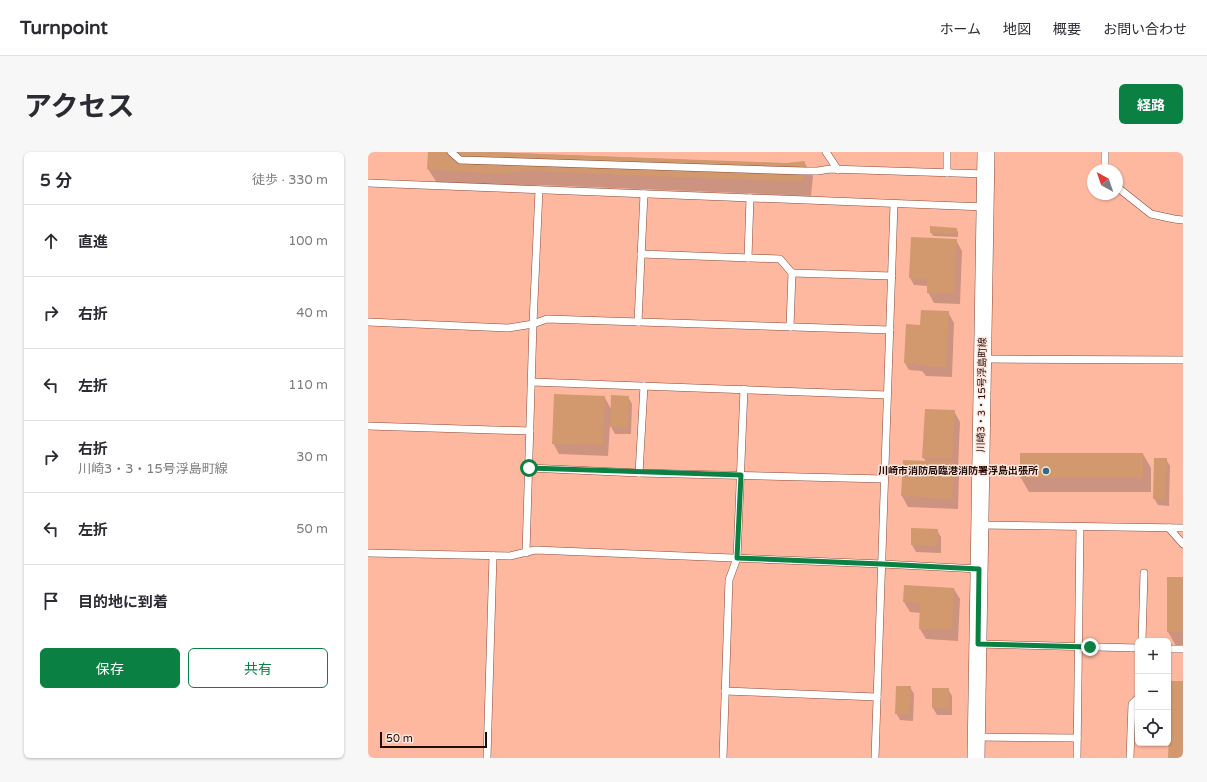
<!DOCTYPE html>
<html lang="ja">
<head>
<meta charset="utf-8">
<style>
	:root { --surface:#fff; --page:#f7f7f7; --text:#2b2b33; --muted:#7c7c81; --line:#e1e1e2; --accent:#0b8043 }
	body { margin:0; font-family:"Varela Round","Noto Sans JP",sans-serif; background:var(--page); color:var(--text) }
	.controls { position:absolute; right:12px; bottom:12px; display:grid; overflow:hidden; border-radius:6px; box-shadow:0 1px 3px #0004 }
	.controls button { width:36px; height:36px; display:grid; place-items:center; padding:0; border:0; border-bottom:1px solid var(--line); background:var(--surface); color:var(--text); font:20px sans-serif }
	.compass { position:absolute; left:719px; top:12px; width:36px; height:36px; border-radius:50%; background:var(--surface); box-shadow:0 1px 3px #0004; rotate:320deg }
	.scale { position:absolute; left:12px; bottom:10px; width:107px; box-sizing:border-box; padding-left:4px; border:2px solid #240c05; border-top:0; font-size:11px; line-height:14px; white-space:nowrap; color:#240c05; -webkit-text-stroke:3px #fde7df; paint-order:stroke }
	.stop { position:absolute; width:12px; height:12px; margin:-9px; border:3px solid #0b8043; border-radius:50%; background:#fff }
	.stop.end { background:#0b8043; border-color:#fff; box-shadow:0 1px 4px #0008 }
	.list { margin:0; padding:0; list-style:none }
	h2 { display:flex; justify-content:space-between; align-items:center; height:52px; margin:0; padding:0 16px; font-size:17px }
	h2 small { font-size:13px; font-weight:400; color:var(--muted) }
	.list li { display:grid; grid-template-columns:26px 1fr auto; gap:12px; align-items:center; box-sizing:border-box; height:72px; padding:0 16px; border-top:1px solid var(--line) }
	.list b { display:block; font-size:15px; white-space:nowrap }
	.list p { margin:0; font-size:13px; white-space:nowrap; color:var(--muted) }
	.list em { font-size:13px; font-style:normal; color:var(--muted) }
	.actions { display:flex; gap:8px; padding:12px 16px }
	.actions a { flex:1; padding:9px 0; border:1px solid var(--accent); border-radius:6px; text-align:center; font-size:14px; color:var(--accent) }
	.actions .main { background:var(--accent); color:#fff }
	.icon { flex:none; width:22px; height:22px; fill:none; stroke:currentColor; stroke-width:2; stroke-linecap:round; stroke-linejoin:round }
	.map { position:relative; flex:none; width:815px; height:606px; overflow:hidden; border-radius:6px }
	header { display:flex; align-items:center; gap:24px; box-sizing:border-box; height:56px; padding:0 20px; background:var(--surface); border-bottom:1px solid var(--line) }
	header strong { font-size:19px }
	nav { display:flex; gap:22px; margin-inline-start:auto; font-size:14px }
	.intro { display:flex; align-items:center; justify-content:space-between; box-sizing:border-box; height:96px; padding:0 24px }
	h1 { margin:0; font-size:28px }
	.button { padding:10px 18px; border-radius:6px; background:var(--accent); color:#fff; font-size:14px; font-weight:700 }
	main { display:flex; gap:24px; padding:0 24px }
	aside { flex:1; background:var(--surface); border-radius:6px; box-shadow:0 1px 3px #0004 }
	.map>svg:first-child { display:block }
	.shadow { fill:#0003 }
	.building { fill:#d1996d }
	.lines { fill:none; stroke-linecap:round; stroke-linejoin:round }
	.service-casing { stroke:#874a36; stroke-width:8 }
	.tertiary-casing { stroke:#874a36; stroke-width:18 }
	.service { stroke:#fff; stroke-width:7 }
	.tertiary { stroke:#fff; stroke-width:17 }
	.route { stroke:#0b8043; stroke-width:5 }
	.poi-dot { fill:#2d6f81; stroke:#fde7df; stroke-width:1.5 }
	.labels { text-anchor:middle; dominant-baseline:central; stroke-width:3; stroke-linejoin:round; paint-order:stroke }
	.street-label { font-size:10px; fill:#240c05; stroke:#fde7df }
	.poi-label { font-size:10px; font-weight:bold; fill:#240c05; stroke:#fde7df; text-anchor:end }
</style>
</head>
<body>
<header>
<strong>Turnpoint</strong>
<nav><a>ホーム</a><a>地図</a><a>概要</a><a>お問い合わせ</a></nav>
</header>
<div class="intro"><h1>アクセス</h1><a class="button">経路</a></div>
<main>
<aside>
<h2>5 分<small>徒歩 · 330 m</small></h2>
<ul class="list">
<li><svg class="icon" aria-label="ahead" viewBox="0 0 24 24"><path d="M12 20V5M6 11l6-6 6 6"/></svg><div><b>直進</b></div><em>100 m</em></li>
<li><svg class="icon" aria-label="right" viewBox="0 0 24 24"><path d="M7 20v-9h11M14 6l5 5-5 5"/></svg><div><b>右折</b></div><em>40 m</em></li>
<li><svg class="icon" aria-label="left" viewBox="0 0 24 24"><path d="M17 20v-9H6M10 6l-5 5 5 5"/></svg><div><b>左折</b></div><em>110 m</em></li>
<li><svg class="icon" aria-label="right" viewBox="0 0 24 24"><path d="M7 20v-9h11M14 6l5 5-5 5"/></svg><div><b>右折</b><p>川崎3・3・15号浮島町線</p></div><em>30 m</em></li>
<li><svg class="icon" aria-label="left" viewBox="0 0 24 24"><path d="M17 20v-9H6M10 6l-5 5 5 5"/></svg><div><b>左折</b></div><em>50 m</em></li>
<li><svg class="icon" aria-label="arrive" viewBox="0 0 24 24"><path d="M6 21V4h12l-3 4 3 4H6"/></svg><div><b>目的地に到着</b></div></li>
</ul>
<div class="actions"><a class="main">保存</a><a>共有</a></div>
</aside>
<div class="map">
<svg width="815" height="606" viewBox="0 0 815 606">
	<rect width="100%" height="100%" fill="#ffb8a0"/>
	<g class="shadow">
		<path d="M61,0H121L418,12L436,10L445,24L443,44L169,33L141,35L69,31L60,17Z"/>
		<path d="M588,76L590,80V85L565,84L563,80Z"/>
		<path d="M544,86L588,88L594,99L592,152L566,151L560,140V134L546,133L542,126Z"/>
		<path d="M580,160L586,171L584,225L558,224L554,219L541,218L537,211L539,173L552,174Z"/>
		<path d="M236,244L243,257L260,245L264,252L263,282H247L242,273L240,304L191,302L185,291Z"/>
		<path d="M586,259L592,270L590,317H589L591,322L590,357L540,355L534,344L558,310L555,305Z"/>
		<path d="M653,302H775L783,316V340H661L653,326Z"/>
		<path d="M798,307L802,314L801,354L790,353L786,346Z"/>
		<path d="M569,378L573,385V401L548,400L544,393Z"/>
		<path d="M815,426V494H808L800,480Z"/>
		<path d="M586,437L592,447L590,489L558,487L552,477L553,461L542,460L536,450Z"/>
		<path d="M542,535L546,542L545,569L532,568L528,561Z"/>
		<path d="M565,537H580L584,544V563H569L565,556Z"/>
	</g>
	<g class="building">
		<path d="M60,0H122L418,11L437,9L435,30L160,19L132,22L59,17Z"/>
		<path d="M562,74L589,76L588,82L562,81Z"/>
		<path d="M543,85L589,87L586,142L559,141V127L541,126Z"/>
		<path d="M553,158L581,159L578,215L550,214V212L536,211L538,172L552,173Z"/>
		<path d="M186,242L237,244L235,293L184,292Z"/>
		<path d="M243,243L261,244L260,276L242,275Z"/>
		<path d="M557,257L587,258L584,307L554,306Z"/>
		<rect x="652" y="301" width="123" height="25"/>
		<path d="M786,306H799L797,347H785Z"/>
		<path d="M535,308L586,310L584,347L533,344Z"/>
		<path d="M543,376L570,377L569,394L543,393Z"/>
		<rect x="799" y="425" width="16" height="55"/>
		<path d="M536,433L586,436L584,478L551,477L552,451L535,450Z"/>
		<path d="M803,529H815V606H800Z"/>
		<path d="M528,534H543L542,562H527Z"/>
		<rect x="564" y="536" width="17" height="20"/>
	</g>
	<g class="lines">
		<g class="service-casing">
			<g id="service">
				<path d="M83,0L92,8L436,19H450L462,17L618,22"/>
				<path d="M458,0L470,18"/>
				<path d="M737,18V0"/>
				<path d="M579,21V0"/>
				<path d="M0,31L617,55"/>
				<path d="M749,35L783,62L806,67L815,68"/>
				<path d="M273,102L412,107L424,121L422,175"/>
				<path d="M380,106L382,46"/>
				<path d="M424,121L524,124"/>
				<path d="M0,170L140,176L165,172L179,167L522,178"/>
				<path d="M270,170L276,42"/>
				<path d="M615,207L815,208"/>
				<path d="M164,230L519,243"/>
				<path d="M0,274L162,279"/>
				<path d="M161,316L271,321L516,327"/>
				<path d="M271,321L276,234"/>
				<path d="M612,373L815,376"/>
				<path d="M801,376L815,392"/>
				<path d="M0,401L142,404L167,398L514,412L611,417"/>
				<path d="M158,401L165,172L171,38"/>
				<path d="M774,489L776,421"/>
				<path d="M610,492L770,496"/>
				<path d="M800,497H815"/>
				<path d="M357,539L509,545"/>
				<path d="M609,585L709,586"/>
				<path d="M119,606L125,404"/>
				<path d="M355,606L361,428L369,406L376,237"/>
				<path d="M507,606L526,52"/>
				<path d="M709,606L712,375"/>
				<path d="M762,606L764,552L770,546"/>
			</g>
		</g>
		<g class="tertiary-casing">
			<path id="tertiary" d="M608,606L618,0"/>
		</g>
		<use href="#service" class="service"/>
		<use href="#tertiary" class="tertiary"/>
	</g>
	<g class="lines">
		<path class="route" d="M161,316L373,323L369,406L514,412L611,417L610,492L722,495"/>
	</g>
	<circle class="poi-dot" cx="678" cy="319" r="4"/>
	<g class="labels">
		<g class="street-label">
			<text transform="translate(614 243) rotate(-89)">川崎3・3・15号浮島町線</text>
		</g>
		<g class="poi-label">
			<text x="670" y="319">川崎市消防局臨港消防署浮島出張所</text>
		</g>
	</g>
</svg>
<div class="controls">
<button>+</button>
<button>−</button>
<button><svg class="icon" aria-label="locate" viewBox="0 0 24 24"><circle cx="12" cy="12" r="6"/><path d="M12 2v4M12 18v4M2 12h4M18 12h4"/></svg></button>
</div>
<svg class="compass" viewBox="-18 -18 36 36"><path d="M0-13l5 13h-10z" fill="#e53935"/><path d="M0 13l5-13h-10z" fill="#7c7c81"/></svg>
<div class="scale">50 m</div>
<div class="stop" style="left:161px;top:316px"></div>
<div class="stop end" style="left:722px;top:495px"></div>
</div>
</main>
</body>
</html>
